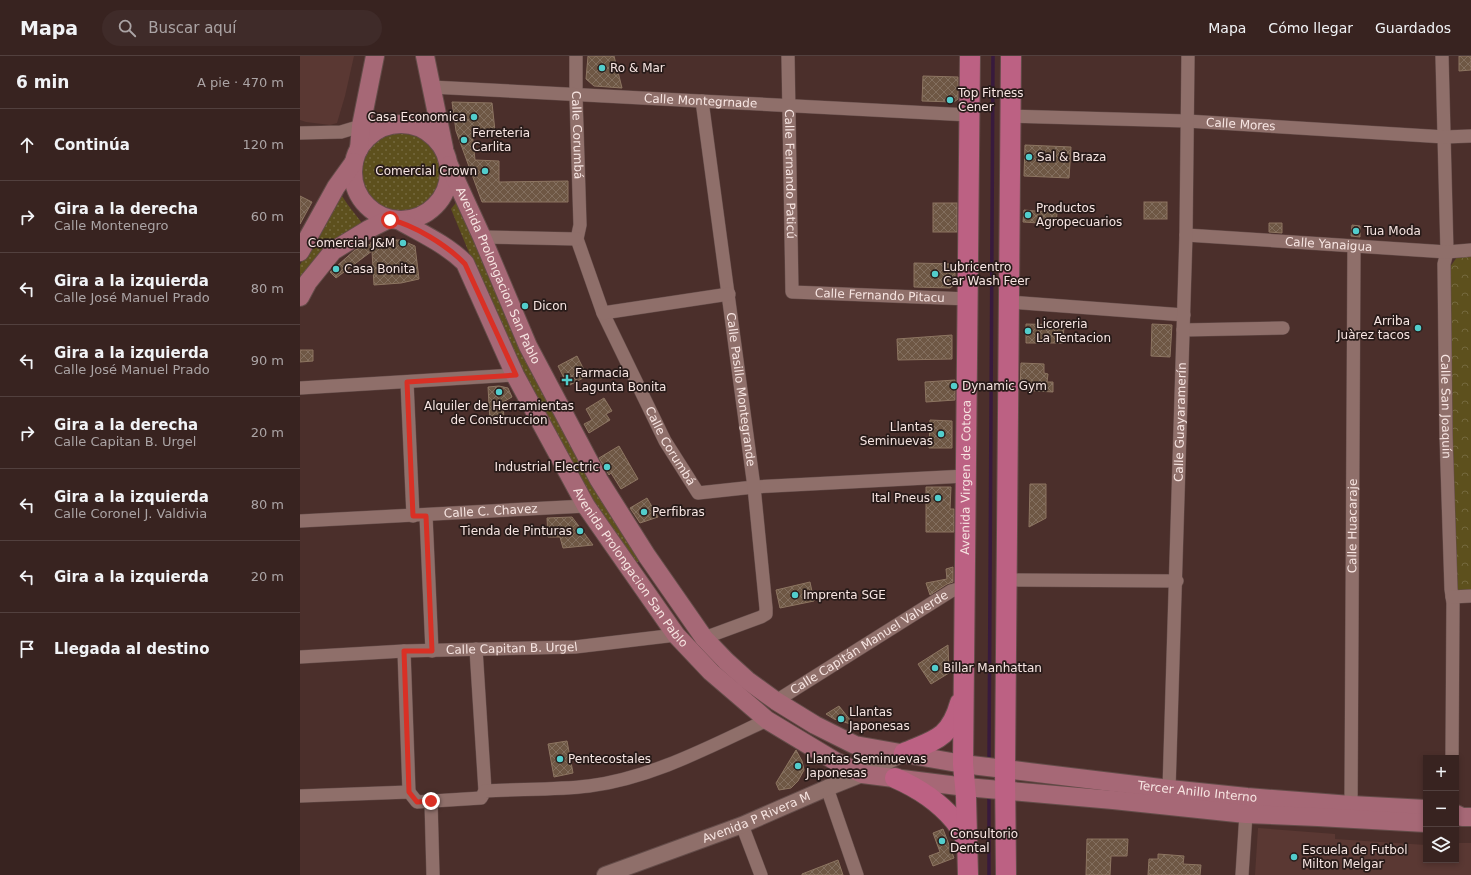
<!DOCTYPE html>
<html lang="es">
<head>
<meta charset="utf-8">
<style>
	:root { --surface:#382320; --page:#3f2b29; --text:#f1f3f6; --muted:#aba4a5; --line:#52403e }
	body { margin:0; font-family:"DejaVu Sans",sans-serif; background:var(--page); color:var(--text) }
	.controls { position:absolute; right:12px; bottom:12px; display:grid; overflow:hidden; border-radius:0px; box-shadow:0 2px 6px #0003 }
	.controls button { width:36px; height:36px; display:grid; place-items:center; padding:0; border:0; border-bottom:1px solid var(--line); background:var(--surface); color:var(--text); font:20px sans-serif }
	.stop { position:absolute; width:12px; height:12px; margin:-9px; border:3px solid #d93025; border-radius:50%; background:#fff }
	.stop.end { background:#d93025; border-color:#fff; box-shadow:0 1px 4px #0008 }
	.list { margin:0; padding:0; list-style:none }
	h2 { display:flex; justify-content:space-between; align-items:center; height:52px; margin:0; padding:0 16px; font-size:17px }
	h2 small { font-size:13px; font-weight:400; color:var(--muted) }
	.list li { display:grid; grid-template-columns:26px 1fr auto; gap:12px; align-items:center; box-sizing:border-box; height:72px; padding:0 16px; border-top:1px solid var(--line) }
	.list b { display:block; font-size:15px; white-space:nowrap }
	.list p { margin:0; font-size:13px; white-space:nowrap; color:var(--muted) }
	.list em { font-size:13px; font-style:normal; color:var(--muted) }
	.icon { flex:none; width:22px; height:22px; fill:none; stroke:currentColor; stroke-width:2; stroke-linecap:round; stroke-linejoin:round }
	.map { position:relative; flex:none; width:1171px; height:819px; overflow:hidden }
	header { display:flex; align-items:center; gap:24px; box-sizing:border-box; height:56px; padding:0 20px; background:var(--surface); border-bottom:1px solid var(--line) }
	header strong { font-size:19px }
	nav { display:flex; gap:22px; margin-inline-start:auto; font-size:14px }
	.search { width:280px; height:36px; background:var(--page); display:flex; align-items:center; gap:10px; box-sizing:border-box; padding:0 14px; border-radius:22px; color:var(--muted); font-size:15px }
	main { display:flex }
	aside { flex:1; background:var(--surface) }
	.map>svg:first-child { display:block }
	.built { fill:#5a3833 }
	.grass { fill:url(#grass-dots) }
	.park { fill:url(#park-crowns) }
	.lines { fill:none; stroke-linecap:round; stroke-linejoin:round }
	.stream { stroke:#381a3d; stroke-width:3.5 }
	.building { fill:url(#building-cross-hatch); stroke:#8d7561 }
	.minor-casing { stroke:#644c49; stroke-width:14 }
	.tertiary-casing { stroke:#644c49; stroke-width:18 }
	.secondary-casing { stroke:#644c49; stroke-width:20 }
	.primary-casing { stroke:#644c49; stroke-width:22 }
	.minor { stroke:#8f6f6a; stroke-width:13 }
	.tertiary { stroke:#8f6f6a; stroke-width:16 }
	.secondary { stroke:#a66876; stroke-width:18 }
	.primary { stroke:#bc6183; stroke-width:20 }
	.route { stroke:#d93025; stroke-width:5 }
	.poi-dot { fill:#52cdcc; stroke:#281b19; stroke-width:1.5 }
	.labels { text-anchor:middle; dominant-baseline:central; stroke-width:3.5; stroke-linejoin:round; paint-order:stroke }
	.poi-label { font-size:12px; fill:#f7e5e2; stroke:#281b19; text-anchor:start }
	.street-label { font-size:12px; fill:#f7e5e2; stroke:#281b19 }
</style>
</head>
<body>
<header>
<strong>Mapa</strong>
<div class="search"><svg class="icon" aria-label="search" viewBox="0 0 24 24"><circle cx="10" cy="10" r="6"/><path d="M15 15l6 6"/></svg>Buscar aquí</div>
<nav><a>Mapa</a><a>Cómo llegar</a><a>Guardados</a></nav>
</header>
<main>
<aside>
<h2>6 min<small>A pie · 470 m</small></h2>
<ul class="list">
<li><svg class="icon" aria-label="ahead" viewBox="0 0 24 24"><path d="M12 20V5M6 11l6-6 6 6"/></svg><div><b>Continúa</b></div><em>120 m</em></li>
<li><svg class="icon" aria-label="right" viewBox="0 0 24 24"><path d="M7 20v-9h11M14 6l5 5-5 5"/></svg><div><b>Gira a la derecha</b><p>Calle Montenegro</p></div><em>60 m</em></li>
<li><svg class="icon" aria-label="left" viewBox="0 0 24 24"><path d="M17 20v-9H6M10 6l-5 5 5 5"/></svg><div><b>Gira a la izquierda</b><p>Calle José Manuel Prado</p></div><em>80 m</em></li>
<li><svg class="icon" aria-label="left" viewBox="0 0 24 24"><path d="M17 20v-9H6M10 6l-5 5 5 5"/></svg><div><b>Gira a la izquierda</b><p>Calle José Manuel Prado</p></div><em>90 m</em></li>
<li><svg class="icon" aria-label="right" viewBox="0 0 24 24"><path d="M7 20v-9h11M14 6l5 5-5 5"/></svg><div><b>Gira a la derecha</b><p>Calle Capitan B. Urgel</p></div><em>20 m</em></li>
<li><svg class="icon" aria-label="left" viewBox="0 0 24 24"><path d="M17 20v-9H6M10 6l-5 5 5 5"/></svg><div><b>Gira a la izquierda</b><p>Calle Coronel J. Valdivia</p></div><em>80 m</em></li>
<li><svg class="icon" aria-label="left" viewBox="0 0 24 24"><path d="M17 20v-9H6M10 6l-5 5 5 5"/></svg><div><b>Gira a la izquierda</b></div><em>20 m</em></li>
<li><svg class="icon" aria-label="arrive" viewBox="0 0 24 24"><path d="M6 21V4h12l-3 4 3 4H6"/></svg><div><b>Llegada al destino</b></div></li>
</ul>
</aside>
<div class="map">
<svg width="1171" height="819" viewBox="0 0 1171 819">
	<defs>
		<pattern id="grass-dots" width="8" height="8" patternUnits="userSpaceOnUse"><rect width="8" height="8" fill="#5d501d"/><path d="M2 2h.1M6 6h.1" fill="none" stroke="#75693e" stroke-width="1.8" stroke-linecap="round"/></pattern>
		<pattern id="park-crowns" width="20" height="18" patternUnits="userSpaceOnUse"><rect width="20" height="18" fill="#5d501d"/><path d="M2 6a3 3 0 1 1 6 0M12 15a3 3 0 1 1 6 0" fill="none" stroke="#75693e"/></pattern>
		<pattern id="building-cross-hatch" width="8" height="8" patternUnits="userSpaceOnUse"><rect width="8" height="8" fill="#6e5744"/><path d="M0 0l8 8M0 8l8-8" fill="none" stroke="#836f5f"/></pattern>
	</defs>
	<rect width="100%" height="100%" fill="#4b2f2b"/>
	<g class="built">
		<path d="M0,0H54L45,40L37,67L30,69L6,66L0,64Z"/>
		<path d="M958,772L1035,778V783L1126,789V804H1156V787H1171V819H955Z"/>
	</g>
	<g class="grass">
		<circle cx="102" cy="116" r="41"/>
		<path d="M40,137L48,149L62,167C35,186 16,195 0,226V209Z"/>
		<path d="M159,143L340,503L338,506H335L331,505L287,435L217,308L175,211L151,153Z"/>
	</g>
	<path class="park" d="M1157,201H1171V536L1157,537L1153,533L1150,211Z"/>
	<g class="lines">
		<g class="stream">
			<path d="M689,707L693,0"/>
			<path d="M689,819V739"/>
		</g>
	</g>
	<g class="building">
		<path d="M288,0H314L322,32L294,30L286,23Z"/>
		<path d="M1159,0H1171V14L1159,15Z"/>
		<path d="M623,20L658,21V43L654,46L622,45Z"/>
		<path d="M152,46L192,47L195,75H172L175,104L199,105V126L268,125V146H182L156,75Z"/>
		<path d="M725,89L771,91L769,122L724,120Z"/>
		<path d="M0,140L12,146L0,168Z"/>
		<rect x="844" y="146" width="23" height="17"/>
		<rect x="633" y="147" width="24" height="29"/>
		<path d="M724,154L757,157L756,168L723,166Z"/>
		<path d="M969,167H982V177L969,176Z"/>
		<path d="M1052,169L1060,170V181L1051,180Z"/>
		<path d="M82,184H101L115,190L119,223L101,227L74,229L72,195L36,222L30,216L55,194L71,188V186Z"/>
		<path d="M614,207L655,208V228L650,232L614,231Z"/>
		<path d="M726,268L764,269L763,287H726Z"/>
		<path d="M852,268L872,269L870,301L851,300Z"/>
		<path d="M652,279V303L598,304L597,283Z"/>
		<path d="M0,294H13V305L0,306Z"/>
		<path d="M277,300L287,320L268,330L258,310Z"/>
		<path d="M721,307L744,308V317L748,318L747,326H753V336L720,334Z"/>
		<path d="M655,324V344L626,346L625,326Z"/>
		<path d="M199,330L208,332L212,341L203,346L204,364L190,365L188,331Z"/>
		<path d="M304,342L312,355L306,358L310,364L289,377L284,368L292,364L286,353Z"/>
		<path d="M630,364L652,365V392H629Z"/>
		<path d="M319,390L338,423L321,433L311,417L309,419L299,402Z"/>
		<path d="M730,428H746V462L729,471Z"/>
		<path d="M626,431H651L650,453H654V476H626Z"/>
		<path d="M347,442L358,461L340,467L330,452Z"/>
		<path d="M272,461L293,489L263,492L260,481H248L247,462Z"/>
		<path d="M653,511V526L647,528L630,539L626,527L647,523L646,513Z"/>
		<path d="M510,526L514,545L480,552L476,534Z"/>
		<path d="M648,589L649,617L631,628L618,608Z"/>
		<path d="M539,650L554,669L534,663L526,658Z"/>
		<path d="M267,685L273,717L254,721L248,688Z"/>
		<path d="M496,694L502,705L504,714L498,725L491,732L479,734L476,727Z"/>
		<path d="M643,773L654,802L633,810L629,800L640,796L633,777Z"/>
		<path d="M787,783H828L827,800H811L810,819H786Z"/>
		<path d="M858,798L884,800L883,808L901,809L900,819H848L849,803H858Z"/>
		<path d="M538,804L543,819H502V818Z"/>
	</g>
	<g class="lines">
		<g class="minor-casing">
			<g id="minor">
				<path id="s1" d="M276,0V40L280,169L277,183L303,257L365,385L398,437L454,431L666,420"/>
				<path id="s2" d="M488,0L492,236L668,243"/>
				<path id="s3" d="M1142,0L1147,196L1144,208L1146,378L1151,533L1153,547L1152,702"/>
				<path id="s4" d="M131,31C310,42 490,48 669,59"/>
				<path id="s5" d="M402,45L454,431L466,552V558L461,561L404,582"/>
				<path id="s6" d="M710,60L887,65L1145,81L1171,80"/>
				<path d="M0,77L41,76L61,70"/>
				<path id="s7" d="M886,179L1147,196L1171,194"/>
				<path d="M182,181L277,183"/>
				<path d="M709,246L884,259"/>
				<path d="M303,257L429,238"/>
				<path d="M883,274L983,272"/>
				<path d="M107,326L113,460"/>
				<path d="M0,332L215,319"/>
				<path d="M126,460L132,595"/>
				<path id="s8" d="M0,465L286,450"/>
				<path d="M706,524L877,525"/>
				<path d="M1152,541L1171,540"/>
				<path d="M176,593L185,735"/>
				<path d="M104,595L109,736"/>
				<path id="s9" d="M0,601L104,595L275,591L376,579"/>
				<path id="s10" d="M476,645L651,535L658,533L665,532"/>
				<path d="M527,732L557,819"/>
				<path id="s11" d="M869,733L886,179L888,0"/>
				<path d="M0,740L109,736L117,746L181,742L185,735C219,733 256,734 289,730C352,722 411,690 467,664"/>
				<path d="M131,745L133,819"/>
				<path id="s12" d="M1051,749L1054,191"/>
				<path d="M442,769L461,819"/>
				<path d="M942,819L946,758"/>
			</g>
		</g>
		<g class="tertiary-casing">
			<g id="tertiary">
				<path id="s13" d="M305,819L442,769L527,732L562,718L604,697"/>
			</g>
		</g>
		<g class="secondary-casing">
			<g id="secondary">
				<path d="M125,0L144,92"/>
				<circle cx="101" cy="116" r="48"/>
				<path d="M59,93L61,70L75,0"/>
				<path id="s14" d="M149,109L182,181L228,290L299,424L347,500L404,582L426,605L447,624L476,645L515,669L555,689L663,708L869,733L947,741L1051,749L1126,753"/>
				<path id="s15" d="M100,165C123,178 147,189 165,207L215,319L286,450L376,579L411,616L467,664L535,705L562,718L666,731L813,744L946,758L1018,761L1126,767"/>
				<path d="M0,196L36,131L54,106"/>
				<path d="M0,241L8,226L33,195L69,173L89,163"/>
				<path d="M1156,758L1162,761H1171"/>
			</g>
		</g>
		<g class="primary-casing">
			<g id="primary">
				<path d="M604,697C634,684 650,683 660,647"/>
				<path d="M595,722C618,732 638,745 654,764C659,770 663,778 667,785"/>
				<path id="s16" d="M668,819L666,741L663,708L670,0"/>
				<path d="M706,819L705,714L711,0"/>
			</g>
		</g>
		<use href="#minor" class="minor"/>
		<use href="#tertiary" class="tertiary"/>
		<use href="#secondary" class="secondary"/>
		<use href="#primary" class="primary"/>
	</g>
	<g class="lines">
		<path class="route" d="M90,164C113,168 148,190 165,208L216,319L107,326L113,460H126L132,595H104L109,736L117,746L131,745"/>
	</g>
	<g class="poi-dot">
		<circle cx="302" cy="12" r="4"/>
		<circle cx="650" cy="44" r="4"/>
		<circle cx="174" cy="61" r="4"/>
		<circle cx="164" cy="84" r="4"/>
		<circle cx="729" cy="101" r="4"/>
		<circle cx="185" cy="115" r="4"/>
		<circle cx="728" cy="159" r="4"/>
		<circle cx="1056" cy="175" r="4"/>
		<circle cx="103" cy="187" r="4"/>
		<circle cx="36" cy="213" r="4"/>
		<circle cx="635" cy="218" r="4"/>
		<circle cx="225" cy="250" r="4"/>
		<circle cx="1118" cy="272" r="4"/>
		<circle cx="728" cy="275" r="4"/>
		<path d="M265 318h4v4h4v4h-4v4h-4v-4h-4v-4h4z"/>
		<circle cx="654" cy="330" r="4"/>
		<circle cx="199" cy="336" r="4"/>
		<circle cx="641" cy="378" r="4"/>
		<circle cx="307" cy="411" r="4"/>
		<circle cx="638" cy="442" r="4"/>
		<circle cx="344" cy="456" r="4"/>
		<circle cx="280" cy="475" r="4"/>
		<circle cx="495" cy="539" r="4"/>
		<circle cx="635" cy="612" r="4"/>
		<circle cx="541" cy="663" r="4"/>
		<circle cx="260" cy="703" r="4"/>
		<circle cx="498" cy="710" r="4"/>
		<circle cx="642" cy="785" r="4"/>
		<circle cx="994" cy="801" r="4"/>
	</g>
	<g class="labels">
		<g class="poi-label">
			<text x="310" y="12">Ro &amp; Mar</text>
			<text x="658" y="37">Top Fitness<tspan x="658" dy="14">Cener</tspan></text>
			<text x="166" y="61" text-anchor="end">Casa Economica</text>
			<text x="172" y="77">Ferreteria<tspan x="172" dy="14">Carlita</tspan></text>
			<text x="737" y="101">Sal &amp; Braza</text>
			<text x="177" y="115" text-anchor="end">Comercial Crown</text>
			<text x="736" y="152">Productos<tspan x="736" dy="14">Agropecuarios</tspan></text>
			<text x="1064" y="175">Tua Moda</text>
			<text x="95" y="187" text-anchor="end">Comercial J&amp;M</text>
			<text x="643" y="211">Lubricentro<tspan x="643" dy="14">Car Wash Feer</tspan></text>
			<text x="44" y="213">Casa Bonita</text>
			<text x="233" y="250">Dicon</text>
			<text x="1110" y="265" text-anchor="end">Arriba<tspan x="1110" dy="14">Juàrez tacos</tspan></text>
			<text x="736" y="268">Licoreria<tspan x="736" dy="14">La Tentacion</tspan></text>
			<text x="275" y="317">Farmacia<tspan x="275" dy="14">Lagunta Bonita</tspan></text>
			<text x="662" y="330">Dynamic Gym</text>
			<text x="199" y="350" text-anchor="middle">Alquiler de Herramientas<tspan x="199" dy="14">de Construccion</tspan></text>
			<text x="633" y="371" text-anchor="end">Llantas<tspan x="633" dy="14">Seminuevas</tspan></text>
			<text x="299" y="411" text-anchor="end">Industrial Electric</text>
			<text x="630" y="442" text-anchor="end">Ital Pneus</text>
			<text x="352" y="456">Perfibras</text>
			<text x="272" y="475" text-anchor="end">Tienda de Pinturas</text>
			<text x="503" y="539">Imprenta SGE</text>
			<text x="643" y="612">Billar Manhattan</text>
			<text x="549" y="656">Llantas<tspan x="549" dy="14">Japonesas</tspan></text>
			<text x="268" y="703">Pentecostales</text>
			<text x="506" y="703">Llantas Seminuevas<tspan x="506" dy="14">Japonesas</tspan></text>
			<text x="650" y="778">Consultorio<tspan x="650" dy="14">Dental</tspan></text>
			<text x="1002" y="794">Escuela de Futbol<tspan x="1002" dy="14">Milton Melgar</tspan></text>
		</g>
		<g class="street-label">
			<text stroke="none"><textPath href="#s4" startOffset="270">Calle Montegrnade</textPath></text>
			<text stroke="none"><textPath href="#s6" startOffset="231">Calle Mores</textPath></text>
			<text stroke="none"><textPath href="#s1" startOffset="79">Calle Corumbá</textPath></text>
			<text stroke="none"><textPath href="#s2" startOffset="118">Calle Fernando Paticú</textPath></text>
			<text stroke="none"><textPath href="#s7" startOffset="143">Calle Yanaigua</textPath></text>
			<text stroke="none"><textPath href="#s14" startOffset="121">Avenida Prolongacion San Pablo</textPath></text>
			<text stroke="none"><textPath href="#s2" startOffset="324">Calle Fernando Pitacu</textPath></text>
			<text stroke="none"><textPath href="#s5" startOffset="291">Calle Pasillo Montegrande</textPath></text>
			<text stroke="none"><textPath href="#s3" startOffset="351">Calle San Joaquín</textPath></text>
			<text stroke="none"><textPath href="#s11" startOffset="367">Calle Guayaramerín</textPath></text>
			<text stroke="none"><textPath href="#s1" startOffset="411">Calle Corumbá</textPath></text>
			<text stroke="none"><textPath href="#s16" startOffset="398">Avenida Virgen de Cotoca</textPath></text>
			<text stroke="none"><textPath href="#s8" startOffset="191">Calle C. Chavez</textPath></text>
			<text stroke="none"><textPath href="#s12" startOffset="279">Calle Huacaraje</textPath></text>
			<text stroke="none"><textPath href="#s15" startOffset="425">Avenida Prolongacion San Pablo</textPath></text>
			<text stroke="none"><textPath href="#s10" startOffset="110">Calle Capitán Manuel Valverde</textPath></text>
			<text stroke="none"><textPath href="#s9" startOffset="212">Calle Capitan B. Urgel</textPath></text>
			<text stroke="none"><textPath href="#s14" startOffset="1071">Tercer Anillo Interno</textPath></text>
			<text stroke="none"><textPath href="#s13" startOffset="162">Avenida P Rivera M</textPath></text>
		</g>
	</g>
</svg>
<div class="controls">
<button>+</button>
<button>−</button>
<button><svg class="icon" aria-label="layers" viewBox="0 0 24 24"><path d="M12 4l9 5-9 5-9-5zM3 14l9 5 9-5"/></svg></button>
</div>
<div class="stop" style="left:90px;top:164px"></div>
<div class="stop end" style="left:131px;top:745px"></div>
</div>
</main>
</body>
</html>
